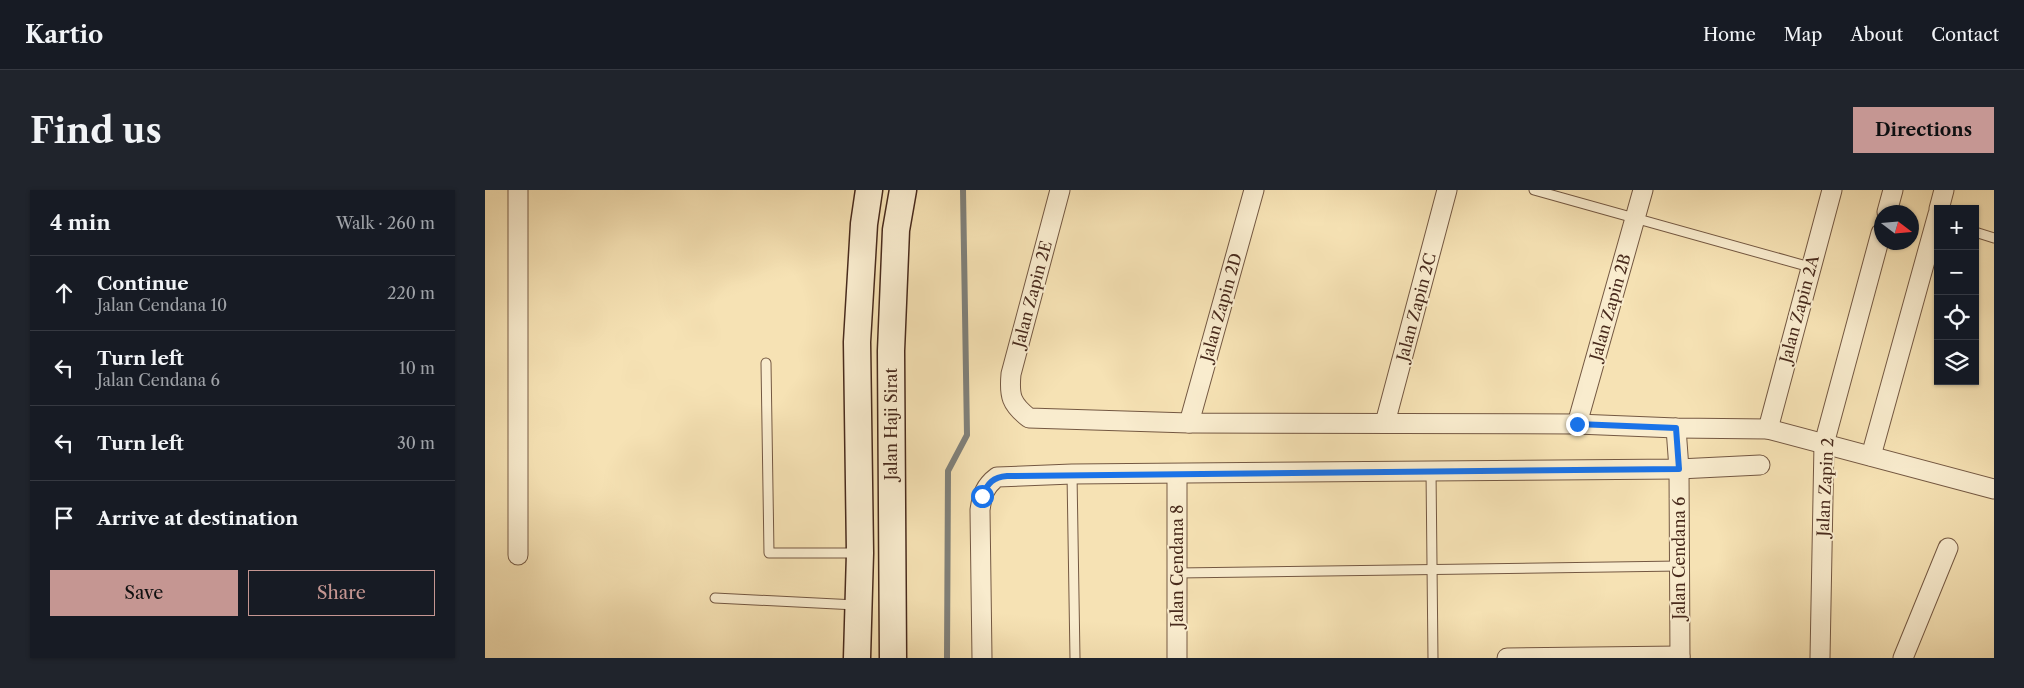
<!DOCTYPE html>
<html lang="en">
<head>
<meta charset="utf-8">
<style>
	:root { --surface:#171b24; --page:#20242c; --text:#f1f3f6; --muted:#9ea1a6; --line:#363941; --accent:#c59692 }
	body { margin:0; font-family:"Libre Caslon Text",serif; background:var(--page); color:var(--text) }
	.controls { position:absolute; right:15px; top:15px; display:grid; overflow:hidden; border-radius:0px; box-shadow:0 1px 4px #0004 }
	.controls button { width:45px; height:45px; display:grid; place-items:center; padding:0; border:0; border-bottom:1px solid var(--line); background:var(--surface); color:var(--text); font:25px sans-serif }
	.compass { position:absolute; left:1389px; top:15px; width:45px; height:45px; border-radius:50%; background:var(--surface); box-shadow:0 1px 4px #0004; rotate:106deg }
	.stop { position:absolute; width:15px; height:15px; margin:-11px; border:4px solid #1a73e8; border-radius:50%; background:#fff }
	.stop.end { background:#1a73e8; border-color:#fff; box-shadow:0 1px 5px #0008 }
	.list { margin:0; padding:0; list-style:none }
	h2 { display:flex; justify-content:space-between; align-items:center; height:65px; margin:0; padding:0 20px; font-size:21px }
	h2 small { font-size:16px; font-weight:400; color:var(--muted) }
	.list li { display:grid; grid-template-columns:32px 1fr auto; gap:15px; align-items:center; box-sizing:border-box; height:75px; padding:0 20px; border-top:1px solid var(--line) }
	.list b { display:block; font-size:19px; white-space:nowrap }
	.list p { margin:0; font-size:16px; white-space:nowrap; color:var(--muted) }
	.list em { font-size:16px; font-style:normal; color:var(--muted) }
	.actions { display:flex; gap:10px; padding:15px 20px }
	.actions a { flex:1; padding:11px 0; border:1px solid var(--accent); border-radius:0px; text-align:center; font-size:18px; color:var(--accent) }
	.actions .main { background:var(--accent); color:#111 }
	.icon { flex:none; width:28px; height:28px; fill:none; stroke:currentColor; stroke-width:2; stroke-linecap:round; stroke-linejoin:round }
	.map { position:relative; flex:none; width:1509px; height:468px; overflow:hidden; border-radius:0px }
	header { display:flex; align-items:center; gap:30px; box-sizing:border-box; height:70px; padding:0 25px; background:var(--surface); border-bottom:1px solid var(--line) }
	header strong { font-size:24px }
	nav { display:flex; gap:28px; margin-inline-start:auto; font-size:18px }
	.intro { display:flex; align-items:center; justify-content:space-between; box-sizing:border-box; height:120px; padding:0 30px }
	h1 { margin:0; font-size:35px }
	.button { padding:12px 22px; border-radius:0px; background:var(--accent); color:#111; font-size:18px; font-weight:700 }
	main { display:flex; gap:30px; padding:0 30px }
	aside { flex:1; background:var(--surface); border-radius:0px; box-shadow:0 1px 4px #0004 }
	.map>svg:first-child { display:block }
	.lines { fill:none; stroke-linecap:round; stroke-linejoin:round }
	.stream { stroke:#7f807a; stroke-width:6 }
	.lane-casing { stroke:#745842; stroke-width:11 }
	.street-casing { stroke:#745842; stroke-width:21 }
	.secondary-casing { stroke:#482a1c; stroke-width:29 }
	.lane { stroke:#f9ecce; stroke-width:9 }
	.street { stroke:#f9ecce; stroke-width:19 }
	.secondary { stroke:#f9ecce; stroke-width:26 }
	.route { stroke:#1a73e8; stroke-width:6 }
	.labels { text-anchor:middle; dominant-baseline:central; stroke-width:4; stroke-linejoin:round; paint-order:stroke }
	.street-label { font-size:16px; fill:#482a1c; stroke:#f9ecce }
</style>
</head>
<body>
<header>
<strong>Kartio</strong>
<nav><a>Home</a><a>Map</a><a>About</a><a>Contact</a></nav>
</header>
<div class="intro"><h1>Find us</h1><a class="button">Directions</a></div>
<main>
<aside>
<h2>4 min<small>Walk · 260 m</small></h2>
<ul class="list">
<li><svg class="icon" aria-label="ahead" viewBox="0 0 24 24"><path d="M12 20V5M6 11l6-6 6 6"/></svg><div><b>Continue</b><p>Jalan Cendana 10</p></div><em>220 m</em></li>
<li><svg class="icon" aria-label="left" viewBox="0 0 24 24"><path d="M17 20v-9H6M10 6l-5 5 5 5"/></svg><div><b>Turn left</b><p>Jalan Cendana 6</p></div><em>10 m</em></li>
<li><svg class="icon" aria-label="left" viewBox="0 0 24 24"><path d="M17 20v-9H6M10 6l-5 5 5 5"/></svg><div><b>Turn left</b></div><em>30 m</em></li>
<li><svg class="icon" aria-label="arrive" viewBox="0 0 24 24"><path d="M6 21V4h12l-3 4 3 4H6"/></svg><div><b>Arrive at destination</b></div></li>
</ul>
<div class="actions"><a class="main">Save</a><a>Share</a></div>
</aside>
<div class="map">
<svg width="1509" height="468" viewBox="0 0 1509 468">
	<rect width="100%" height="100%" fill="#f6e2b4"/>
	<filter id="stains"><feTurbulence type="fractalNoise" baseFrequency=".004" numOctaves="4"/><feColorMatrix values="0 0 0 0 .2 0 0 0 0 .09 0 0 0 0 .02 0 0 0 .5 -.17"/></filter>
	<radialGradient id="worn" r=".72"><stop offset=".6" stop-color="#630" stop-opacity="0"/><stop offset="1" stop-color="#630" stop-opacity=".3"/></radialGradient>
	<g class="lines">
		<path class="stream" d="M462,468L463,281L482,245L478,0"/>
		<g class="lane-casing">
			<g id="lane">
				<path d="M1049,0L1325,77"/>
				<path d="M1490,42L1509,48"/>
				<path d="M281,173L284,363H372"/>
				<path d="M946,281L948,468"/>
				<path d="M587,284L590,468"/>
				<path d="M692,383L1195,376"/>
				<path d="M230,408L371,415"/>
			</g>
		</g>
		<g class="street-casing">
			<g id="street">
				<path d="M575,0L526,184C524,206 526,214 544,228L704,233L1092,234L1191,238L1283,239L1509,299"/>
				<path d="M1454,19L1459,0"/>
				<path d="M1402,22L1408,0"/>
				<path d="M704,233L769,0"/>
				<path d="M900,233L962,0"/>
				<path d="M1092,234L1158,0"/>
				<path d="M1191,238L1194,279L1195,468"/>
				<path d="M1283,239L1347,0"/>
				<path d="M1386,266L1453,24"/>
				<path d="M33,365V0"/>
				<path d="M497,468L495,320C497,305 500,296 512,287L587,284L1194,279L1275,275"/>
				<path d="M692,468V284"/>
				<path d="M1022,468L1195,466"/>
				<path d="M1335,468L1339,254L1396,43"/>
				<path d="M1418,468L1463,358"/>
			</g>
		</g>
		<g class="secondary-casing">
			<g id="secondary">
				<path d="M372,468L375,363L372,152L379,34L384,0"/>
				<path d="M408,468L406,161L411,40L418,0"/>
			</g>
		</g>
		<use href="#lane" class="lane"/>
		<use href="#street" class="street"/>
		<use href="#secondary" class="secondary"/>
	</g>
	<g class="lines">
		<path class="route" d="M497,306C503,293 508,287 522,286L1194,279L1191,238L1092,234"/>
	</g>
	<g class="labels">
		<g class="street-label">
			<text transform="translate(547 104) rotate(-75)">Jalan Zapin 2E</text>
			<text transform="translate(736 117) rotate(-74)">Jalan Zapin 2D</text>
			<text transform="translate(931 117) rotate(-75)">Jalan Zapin 2C</text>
			<text transform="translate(1125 117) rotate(-74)">Jalan Zapin 2B</text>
			<text transform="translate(1314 119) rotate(-75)">Jalan Zapin 2A</text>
			<text transform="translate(406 234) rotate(-90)">Jalan Haji Sirat</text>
			<text transform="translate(1340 297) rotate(-87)">Jalan Zapin 2</text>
			<text transform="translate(1194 368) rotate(-90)">Jalan Cendana 6</text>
			<text transform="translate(692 376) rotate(-90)">Jalan Cendana 8</text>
		</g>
	</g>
	<rect width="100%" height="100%" filter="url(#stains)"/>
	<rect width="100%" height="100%" fill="url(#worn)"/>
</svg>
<div class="controls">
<button>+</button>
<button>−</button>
<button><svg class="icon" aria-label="locate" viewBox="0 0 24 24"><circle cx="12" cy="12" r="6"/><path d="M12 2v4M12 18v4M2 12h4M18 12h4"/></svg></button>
<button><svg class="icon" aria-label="layers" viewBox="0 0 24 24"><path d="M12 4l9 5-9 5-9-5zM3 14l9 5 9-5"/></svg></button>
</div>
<svg class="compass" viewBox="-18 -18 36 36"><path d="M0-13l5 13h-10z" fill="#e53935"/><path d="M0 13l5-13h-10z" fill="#9ea1a6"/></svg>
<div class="stop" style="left:497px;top:306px"></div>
<div class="stop end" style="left:1092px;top:234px"></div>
</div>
</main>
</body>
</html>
